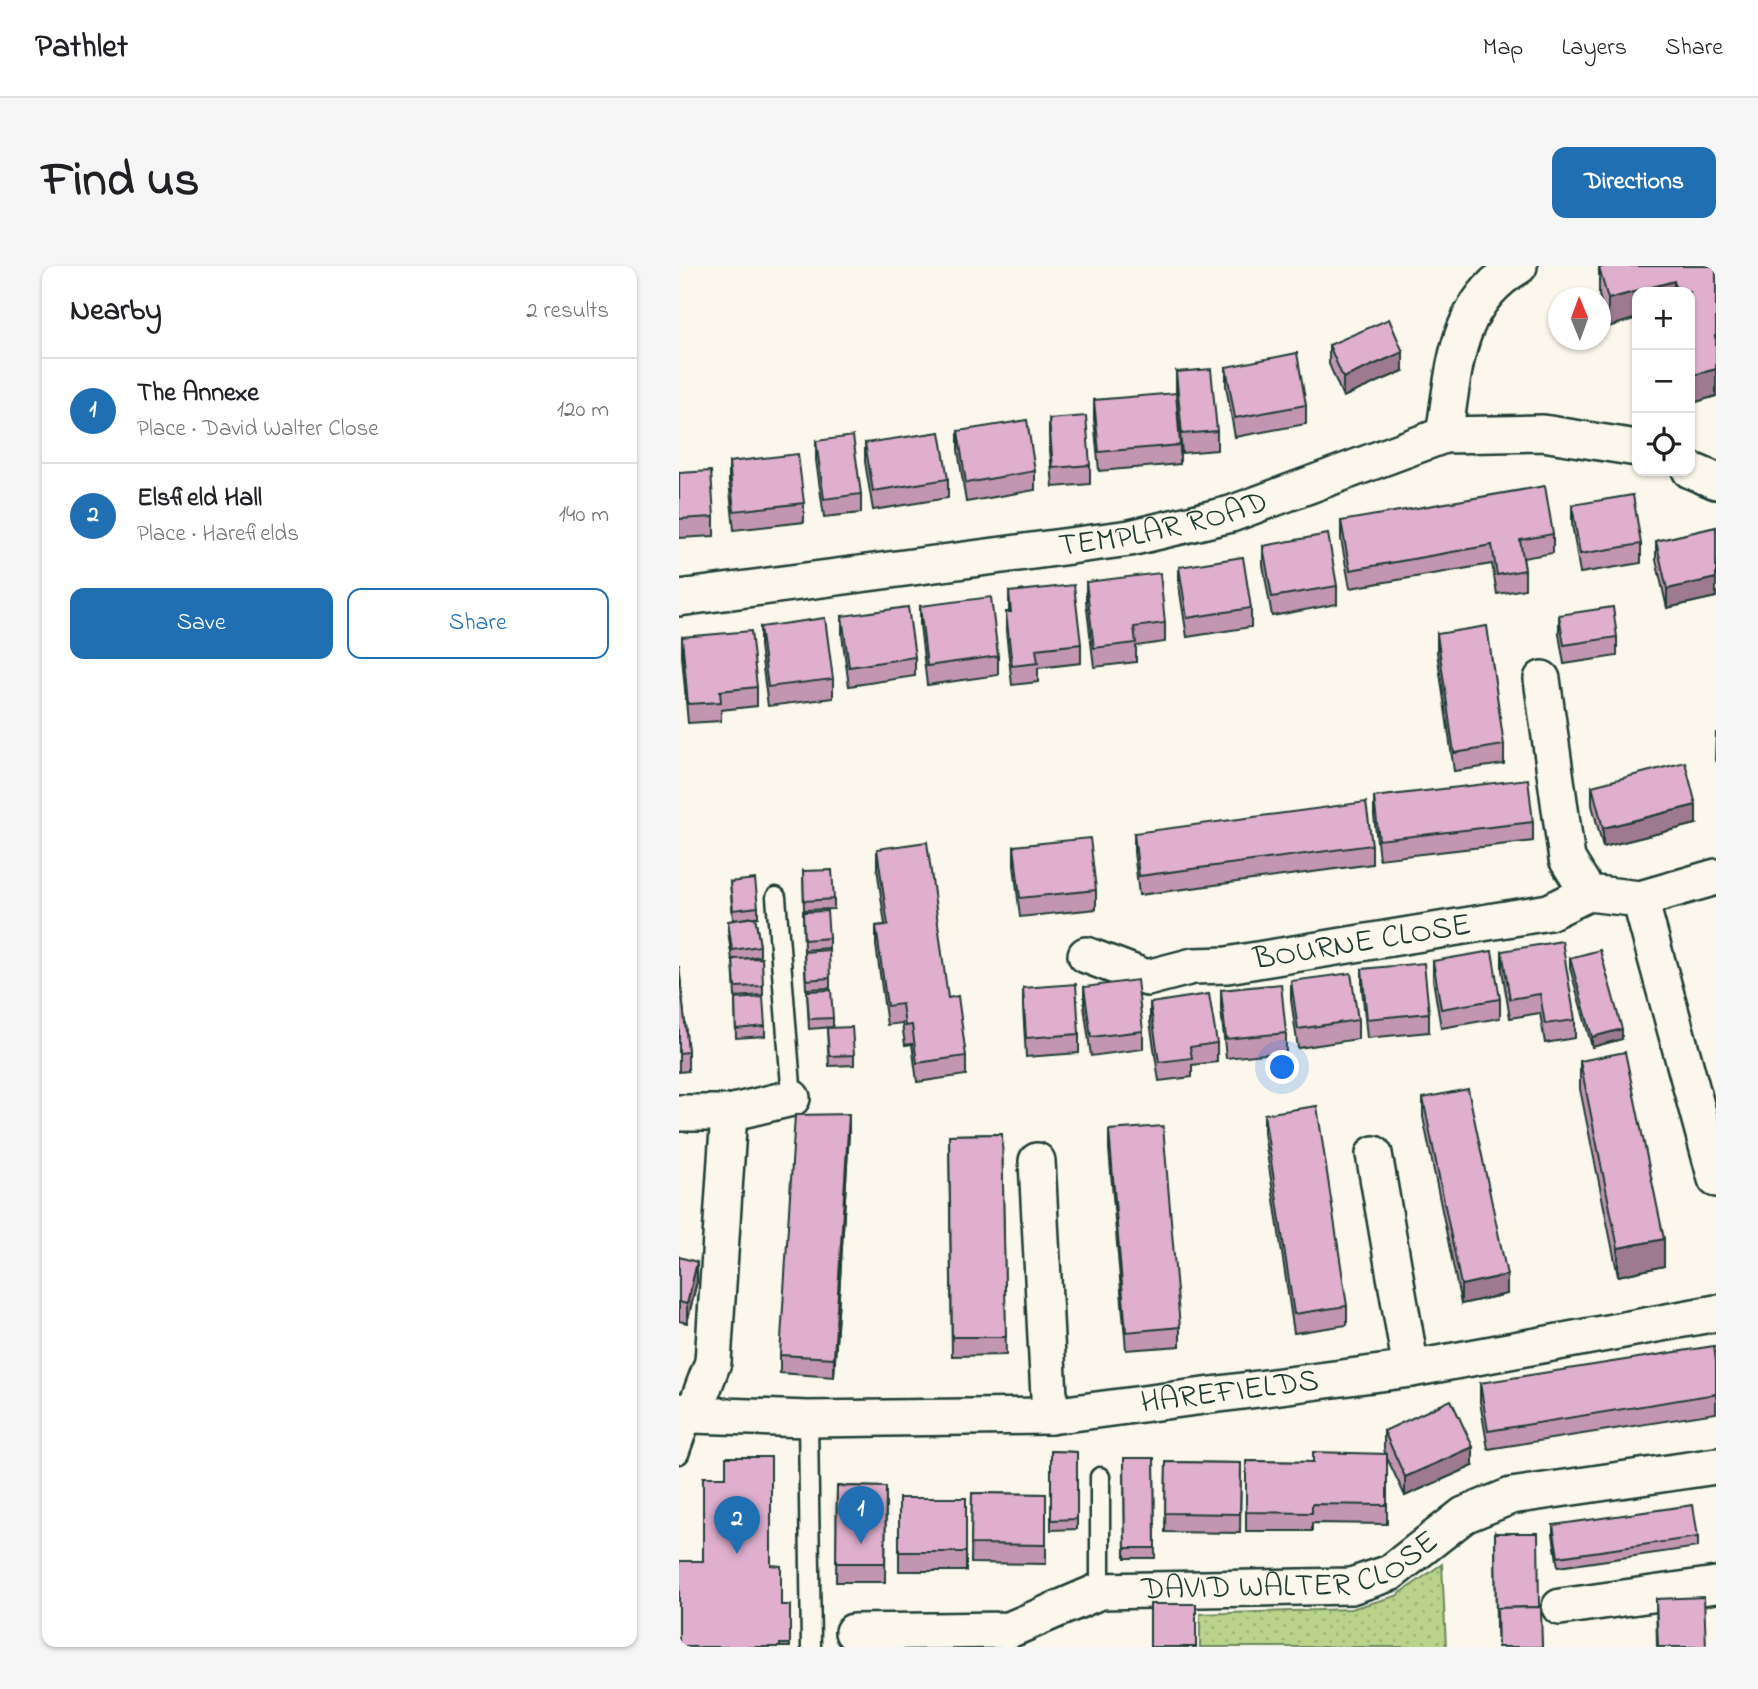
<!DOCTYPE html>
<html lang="en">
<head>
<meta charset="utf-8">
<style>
	:root { --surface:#fff; --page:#f6f6f6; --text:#202124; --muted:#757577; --line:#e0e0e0; --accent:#1f6fb2 }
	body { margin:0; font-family:"Indie Flower",sans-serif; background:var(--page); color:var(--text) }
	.controls { position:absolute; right:21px; top:21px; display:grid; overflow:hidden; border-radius:14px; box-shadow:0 2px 5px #0004 }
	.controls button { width:63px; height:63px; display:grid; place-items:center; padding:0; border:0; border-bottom:2px solid var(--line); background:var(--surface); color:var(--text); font:35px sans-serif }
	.compass { position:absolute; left:869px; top:21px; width:63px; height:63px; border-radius:50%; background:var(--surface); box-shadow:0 2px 5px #0004; rotate:359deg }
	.you { position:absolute; left:604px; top:802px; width:24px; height:24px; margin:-18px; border:5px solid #fff; border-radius:50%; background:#1a73e8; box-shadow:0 0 0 10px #1a73e833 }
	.badge { display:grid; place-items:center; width:46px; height:46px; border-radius:50%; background:var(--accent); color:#fff; font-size:23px; font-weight:700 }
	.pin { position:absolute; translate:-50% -58px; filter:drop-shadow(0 2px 4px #0008) }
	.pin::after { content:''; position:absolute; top:37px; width:24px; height:21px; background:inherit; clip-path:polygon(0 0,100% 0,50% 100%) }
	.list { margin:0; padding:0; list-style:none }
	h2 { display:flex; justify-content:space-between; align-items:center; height:91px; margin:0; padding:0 28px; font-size:30px }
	h2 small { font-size:23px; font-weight:400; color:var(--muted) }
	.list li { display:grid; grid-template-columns:46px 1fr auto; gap:21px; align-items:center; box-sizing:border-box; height:105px; padding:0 28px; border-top:2px solid var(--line) }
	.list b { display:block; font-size:26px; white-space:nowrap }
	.list p { margin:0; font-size:23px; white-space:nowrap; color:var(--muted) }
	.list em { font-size:23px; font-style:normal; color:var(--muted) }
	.actions { display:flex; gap:14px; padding:21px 28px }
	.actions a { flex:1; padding:16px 0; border:2px solid var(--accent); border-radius:14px; text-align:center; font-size:24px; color:var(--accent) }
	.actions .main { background:var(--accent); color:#fff }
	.icon { flex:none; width:38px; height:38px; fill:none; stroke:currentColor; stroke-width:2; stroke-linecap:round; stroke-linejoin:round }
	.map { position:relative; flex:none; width:1037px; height:1381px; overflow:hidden; border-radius:14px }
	header { display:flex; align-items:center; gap:42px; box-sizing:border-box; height:98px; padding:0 35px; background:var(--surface); border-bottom:2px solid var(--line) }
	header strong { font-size:33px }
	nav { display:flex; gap:38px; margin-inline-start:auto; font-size:24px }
	.intro { display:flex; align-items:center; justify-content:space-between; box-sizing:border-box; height:168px; padding:0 42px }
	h1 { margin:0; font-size:49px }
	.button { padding:18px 32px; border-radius:14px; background:var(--accent); color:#fff; font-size:24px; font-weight:700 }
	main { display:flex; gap:42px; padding:0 42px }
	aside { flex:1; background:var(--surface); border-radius:14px; box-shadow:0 2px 5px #0004 }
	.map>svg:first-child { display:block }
	.park { fill:url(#park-dots); stroke:#6c885f; stroke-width:2 }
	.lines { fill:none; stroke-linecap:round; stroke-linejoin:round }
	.lane-casing { stroke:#1f3d34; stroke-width:23 }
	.street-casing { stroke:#1f3d34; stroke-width:40 }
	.lane { stroke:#fbf7ec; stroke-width:18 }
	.street { stroke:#fbf7ec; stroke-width:35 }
	.wall { fill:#c296b1; stroke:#1f3d34; stroke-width:2 }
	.shaded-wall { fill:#9e7a90; stroke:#1f3d34; stroke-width:2 }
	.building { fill:#e1afce; stroke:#1f3d34; stroke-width:2 }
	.labels { text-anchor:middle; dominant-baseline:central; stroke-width:5; stroke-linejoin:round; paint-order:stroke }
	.street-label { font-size:32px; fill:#1f3d34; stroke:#fbf7ec }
</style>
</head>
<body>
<header>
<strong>Pathlet</strong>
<nav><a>Map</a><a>Layers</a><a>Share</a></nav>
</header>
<div class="intro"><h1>Find us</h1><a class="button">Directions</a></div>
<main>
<aside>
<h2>Nearby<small>2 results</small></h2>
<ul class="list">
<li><span class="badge">1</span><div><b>The Annexe</b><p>Place · David Walter Close</p></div><em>120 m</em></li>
<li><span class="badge">2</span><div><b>Elsfield Hall</b><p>Place · Harefields</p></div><em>140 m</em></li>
</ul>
<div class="actions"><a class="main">Save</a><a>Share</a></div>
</aside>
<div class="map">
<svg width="1037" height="1381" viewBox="0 0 1037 1381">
	<defs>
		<pattern id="park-dots" width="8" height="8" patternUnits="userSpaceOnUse" patternTransform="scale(1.75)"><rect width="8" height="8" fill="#b9d38a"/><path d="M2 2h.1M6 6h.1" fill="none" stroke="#9fb678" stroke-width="1.8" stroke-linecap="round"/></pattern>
	</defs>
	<rect width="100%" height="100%" fill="#fbf7ec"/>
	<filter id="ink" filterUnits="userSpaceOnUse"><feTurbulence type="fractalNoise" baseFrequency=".0143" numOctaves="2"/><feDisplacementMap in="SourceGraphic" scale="14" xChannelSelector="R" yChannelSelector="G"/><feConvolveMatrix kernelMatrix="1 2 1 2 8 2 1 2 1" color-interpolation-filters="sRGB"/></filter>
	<g filter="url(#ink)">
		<path class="park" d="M763,1298L767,1381H521V1348L672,1343L717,1330Z"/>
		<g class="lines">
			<g class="lane-casing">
				<g id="lane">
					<path d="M97,631L113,832"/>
					<path d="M129,1153L132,1381"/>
					<path d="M0,1188L14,1149"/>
					<path d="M421,1325V1211"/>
				</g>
			</g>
			<g class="street-casing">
				<g id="street">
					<path d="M765,169C776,103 775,38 840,0"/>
					<path d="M1011,204L1037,215"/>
					<path id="s1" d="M0,332L451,272L552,248L765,169L864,167L958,182"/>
					<path d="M863,413L888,593L909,627"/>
					<path d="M1037,611L961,633L1037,913"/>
					<path id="s2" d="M407,689L468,712L514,700L548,699L870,646L909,627L961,633"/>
					<path d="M0,847H50L113,832"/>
					<path d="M695,888L732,1103"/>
					<path d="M358,895L371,1150"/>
					<path id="s3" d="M0,1145L14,1149L129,1153L371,1150L732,1103L1037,1047"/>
					<path d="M14,1149L34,1096L50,847"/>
					<path d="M881,1341L1037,1319"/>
					<path id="s4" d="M174,1366L330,1364L421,1325L672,1320L711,1307L785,1249L832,1230L1037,1200"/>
				</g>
			</g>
			<use href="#lane" class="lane"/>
			<use href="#street" class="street"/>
		</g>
		<g class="wall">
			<path d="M1037,0V130L1011,138V26H958V52L929,61L920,29V2Z"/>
			<path d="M650,79L724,105L664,131L650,98Z"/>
			<path d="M547,101L627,139V158L556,171L547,120Z"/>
			<path d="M497,106L538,165V184L503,187L497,125Z"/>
			<path d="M415,134L501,179V198L420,205L415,153Z"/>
			<path d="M370,153L411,199V218L374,221L370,172Z"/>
			<path d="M279,165L356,205V224L287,236L279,184Z"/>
			<path d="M137,175L182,228V247L145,251L137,194Z"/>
			<path d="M186,177L269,213V232L194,244L186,196Z"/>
			<path d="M50,196L125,237V256L55,264L50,215Z"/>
			<path d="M0,207L35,251V270L0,272Z"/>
			<path d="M893,239L962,278V297L901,307L893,258Z"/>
			<path d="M662,255L874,268V287L844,292L846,304V323L818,328L813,298L671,322L662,273Z"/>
			<path d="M1037,261V331L988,342L977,294V275Z"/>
			<path d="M584,280L658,320V338L593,350L584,299Z"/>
			<path d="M500,301L572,342V361L508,371L500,320Z"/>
			<path d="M407,316L486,357V376L457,380V396L415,401L407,335Z"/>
			<path d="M330,326L402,378V397L359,402V416L333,419L327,365V346H330Z"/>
			<path d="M241,340L319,390V409L248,419L241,359Z"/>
			<path d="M880,349L938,371V390L885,398L880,368Z"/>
			<path d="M163,350L236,391V410L170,420L163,369Z"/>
			<path d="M81,361L154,413V432L89,440L81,380Z"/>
			<path d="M758,368L825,479V498L775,505L758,386Z"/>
			<path d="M3,371L78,421V440L42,444V455L9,457L3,390Z"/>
			<path d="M1037,466V496L1036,494Z"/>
			<path d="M913,520L1017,558L924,581L913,539Z"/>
			<path d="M695,531L854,556V575L700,593L695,550Z"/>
			<path d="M455,567L693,579V598L460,629L455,586Z"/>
			<path d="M335,580L417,624V643L341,651L335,599Z"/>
			<path d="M198,583L269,732L287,790V809L238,816L233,778L226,779L223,757L208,759L197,679V660L206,659L198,602Z"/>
			<path d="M124,605L155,633V643L125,644Z"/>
			<path d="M51,616L79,641V651H76L81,680V690L64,693L84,720V729L56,731L54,694H53L49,665V655L75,651L54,654Z"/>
			<path d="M124,646L150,672V682L125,684Z"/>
			<path d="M823,685L896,754V772L866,777L861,747L831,752L823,704Z"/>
			<path d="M125,686L151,712V722L127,723Z"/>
			<path d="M891,692L943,773L913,781L891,702Z"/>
			<path d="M754,695L821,733V752L762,762L754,714Z"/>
			<path d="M0,700L9,786V805L0,806Z"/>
			<path d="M683,703L750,747V766L688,772L683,722Z"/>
			<path d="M612,715L679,754V773L619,782L612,734Z"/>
			<path d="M405,721L464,765V783L412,790L405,740Z"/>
			<path d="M344,722L400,768V787L347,791L344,741Z"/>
			<path d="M542,724L607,767V786L547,792L542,743Z"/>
			<path d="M128,725L154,752V761L130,763Z"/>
			<path d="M56,733L86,760V770L57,772Z"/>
			<path d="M471,737L538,777V796L513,799V811L480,815L471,756Z"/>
			<path d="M148,762L175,789V799L150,800Z"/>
			<path d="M901,795L985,1000L939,1010L901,823Z"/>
			<path d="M744,832L828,1028L782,1038L744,851Z"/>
			<path d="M585,848L668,1040V1059L615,1067L585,867Z"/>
			<path d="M430,864L501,1061V1080L447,1084L430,883Z"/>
			<path d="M170,867L155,1111L101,1107V1089Z"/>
			<path d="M323,868L327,1089L273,1090L270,869Z"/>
			<path d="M0,991L18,1015L8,1057L0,1055Z"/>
			<path d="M1037,1096V1147L809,1183L801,1136V1117Z"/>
			<path d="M705,1165L794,1200L726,1230L708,1192V1258L633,1257V1265H567V1195L634,1196L707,1188L705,1184Z"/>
			<path d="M372,1185L398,1186V1263L372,1264Z"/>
			<path d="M445,1192H475L476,1292H446Z"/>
			<path d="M487,1196L562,1197L561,1267L486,1266Z"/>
			<path d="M158,1220L207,1221L206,1316H157Z"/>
			<path d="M293,1227L367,1228V1298L292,1297Z"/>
			<rect x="220" y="1232" width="67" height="73"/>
			<path d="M874,1259L1019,1271V1281L879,1301L874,1268Z"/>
			<path d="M816,1267L860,1341L863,1381H819L818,1362H817Z"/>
			<path d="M92,1299L102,1339H111V1381H0Z"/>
			<path d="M977,1333L1027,1381H978Z"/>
		</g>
		<g class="shaded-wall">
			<path d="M995,15V26H958V52L929,61V33Z"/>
			<path d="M724,86V105L664,131V112Z"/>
			<path d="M1037,103V130L1011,138V110Z"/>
			<path d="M1037,312V331L988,342V323Z"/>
			<path d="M1017,539V558L924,581V562Z"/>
			<path d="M943,763V773L913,781V771Z"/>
			<path d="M170,848V867L155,1111V1092Z"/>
			<path d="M985,973V1000L939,1010V982Z"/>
			<path d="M18,996V1015L8,1057V1038Z"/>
			<path d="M828,1009V1028L782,1038V1019Z"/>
			<path d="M794,1181V1200L726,1230V1211Z"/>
		</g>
		<g class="building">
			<path d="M927,0H1037V70H1036L1037,74V103L1011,110V26H998L995,15L929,33L920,2Z"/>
			<path d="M710,53L724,86L664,112L650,79Z"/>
			<path d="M618,87L627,139L556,152L547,101Z"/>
			<path d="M532,103L538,165L503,168L497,106Z"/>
			<path d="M497,127L501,179L420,186L415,134Z"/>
			<path d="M407,150L411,199L374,202L370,153Z"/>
			<path d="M348,154L356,205L287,217L279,165Z"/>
			<path d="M261,166L269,213L194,225L186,177Z"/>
			<path d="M174,170L182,228L145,233L137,175Z"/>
			<path d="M119,188L125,237L55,245L50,196Z"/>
			<path d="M32,205L35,251L0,253V207Z"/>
			<path d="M866,220L874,268L841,274L846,304L818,309L813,279L671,304L662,255Z"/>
			<path d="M954,229L962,278L901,288L893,239Z"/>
			<path d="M1037,261V312L988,323L977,275Z"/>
			<path d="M649,268L658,320L593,331L584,280Z"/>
			<path d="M564,291L572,342L508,352L500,301Z"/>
			<path d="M481,307L486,357L455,361L457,377L415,382L407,316Z"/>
			<path d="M395,319L402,378L357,383L359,397L333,400L327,346H332L330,326Z"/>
			<path d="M312,331L319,390L248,400L241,340Z"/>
			<path d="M229,341L236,391L170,401L163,350Z"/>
			<path d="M934,341L938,371L885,379L880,349Z"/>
			<path d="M146,352L154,413L89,421L81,361Z"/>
			<path d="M808,360L825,479L775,487L758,368Z"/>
			<path d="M72,365L78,421L41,425L42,436L9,438L3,371Z"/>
			<path d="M1006,496L1017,539L924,562L913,520Z"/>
			<path d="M849,513L854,556L700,574L695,531Z"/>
			<path d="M687,536L693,579L460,610L455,567Z"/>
			<path d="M411,572L417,624L341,632L335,580Z"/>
			<path d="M248,576L269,732L279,730L287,790L238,797L233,759L226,760L223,738L208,740L197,660L209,659L198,583Z"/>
			<path d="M153,604L155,633L125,635L124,605Z"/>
			<path d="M76,613L79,641L54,644L51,616Z"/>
			<path d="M148,645L150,672L125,674L124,646Z"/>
			<path d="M76,651L81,680L53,684L49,655Z"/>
			<path d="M883,675L896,754L866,758L861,728L831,733L823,685Z"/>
			<path d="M150,684L151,712L127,714L125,686Z"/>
			<path d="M921,684L943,763L913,771L891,692Z"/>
			<path d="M813,685L821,733L762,743L754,695Z"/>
			<path d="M83,692L84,720L56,721L54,693Z"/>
			<path d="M745,697L750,747L688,753L683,703Z"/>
			<path d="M0,700L9,786L0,787Z"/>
			<path d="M672,707L679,754L619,763L612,715Z"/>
			<path d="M458,714L464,765L412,771L405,721Z"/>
			<path d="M397,718L400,768L347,772L344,722Z"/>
			<path d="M602,718L607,767L547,773L542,724Z"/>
			<path d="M152,724L154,752L130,753L128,725Z"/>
			<path d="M530,728L538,777L511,781L513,792L480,796L471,737Z"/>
			<path d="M84,731L86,760L57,763L56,733Z"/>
			<path d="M173,761L175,789L150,790L148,762Z"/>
			<path d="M946,786L985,973L939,982L901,795Z"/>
			<path d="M789,823L828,1009L782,1019L744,832Z"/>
			<path d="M638,840L668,1040L615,1048L585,848Z"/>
			<path d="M170,848L155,1092L101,1089L116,849Z"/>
			<path d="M484,860L501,1061L447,1066L430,864Z"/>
			<path d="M323,868L327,1071H273L270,869Z"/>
			<path d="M0,991L18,996L8,1038L0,1036Z"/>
			<path d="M1035,1080L1037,1096V1128L809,1165L801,1117Z"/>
			<path d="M772,1134L794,1181L726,1211L705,1165Z"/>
			<path d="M372,1185L398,1186V1253L372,1254Z"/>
			<path d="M634,1186L708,1188V1239L633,1238V1247L567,1246V1195L634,1196Z"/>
			<path d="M47,1191H92V1299L102,1300V1339H111V1378H101V1381H0V1295H24V1211H47Z"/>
			<path d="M445,1192H475L476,1282H446Z"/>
			<path d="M487,1196L562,1197L561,1248L486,1247Z"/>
			<path d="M158,1220L207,1221L206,1297H157Z"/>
			<path d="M293,1227L367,1228V1279L292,1278Z"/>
			<rect x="220" y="1232" width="67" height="54"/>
			<path d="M1014,1239L1019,1271L879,1291L874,1259Z"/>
			<path d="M816,1267H859L860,1341L818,1342V1343H817Z"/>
			<path d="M1025,1331L1027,1381H979L977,1333Z"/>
			<rect x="471" y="1338" width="46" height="43"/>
			<path d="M862,1341L863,1381H819L818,1342Z"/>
		</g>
	</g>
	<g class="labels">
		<g class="street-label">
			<text stroke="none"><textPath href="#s1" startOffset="490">TEMPLAR ROAD</textPath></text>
			<text stroke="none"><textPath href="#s2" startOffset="284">BOURNE CLOSE</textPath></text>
			<text stroke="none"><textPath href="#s3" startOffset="553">HAREFIELDS</textPath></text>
			<text stroke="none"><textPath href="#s4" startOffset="450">DAVID WALTER CLOSE</textPath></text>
		</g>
	</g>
</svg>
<div class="controls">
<button>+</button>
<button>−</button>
<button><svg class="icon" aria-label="locate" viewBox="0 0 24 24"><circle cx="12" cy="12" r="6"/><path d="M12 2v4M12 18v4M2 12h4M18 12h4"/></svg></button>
</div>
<svg class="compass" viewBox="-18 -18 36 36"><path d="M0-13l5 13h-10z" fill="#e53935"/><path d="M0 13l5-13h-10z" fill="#757577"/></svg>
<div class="you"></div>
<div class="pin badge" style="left:182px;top:1278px">1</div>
<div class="pin badge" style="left:58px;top:1288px">2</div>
</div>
</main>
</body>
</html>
